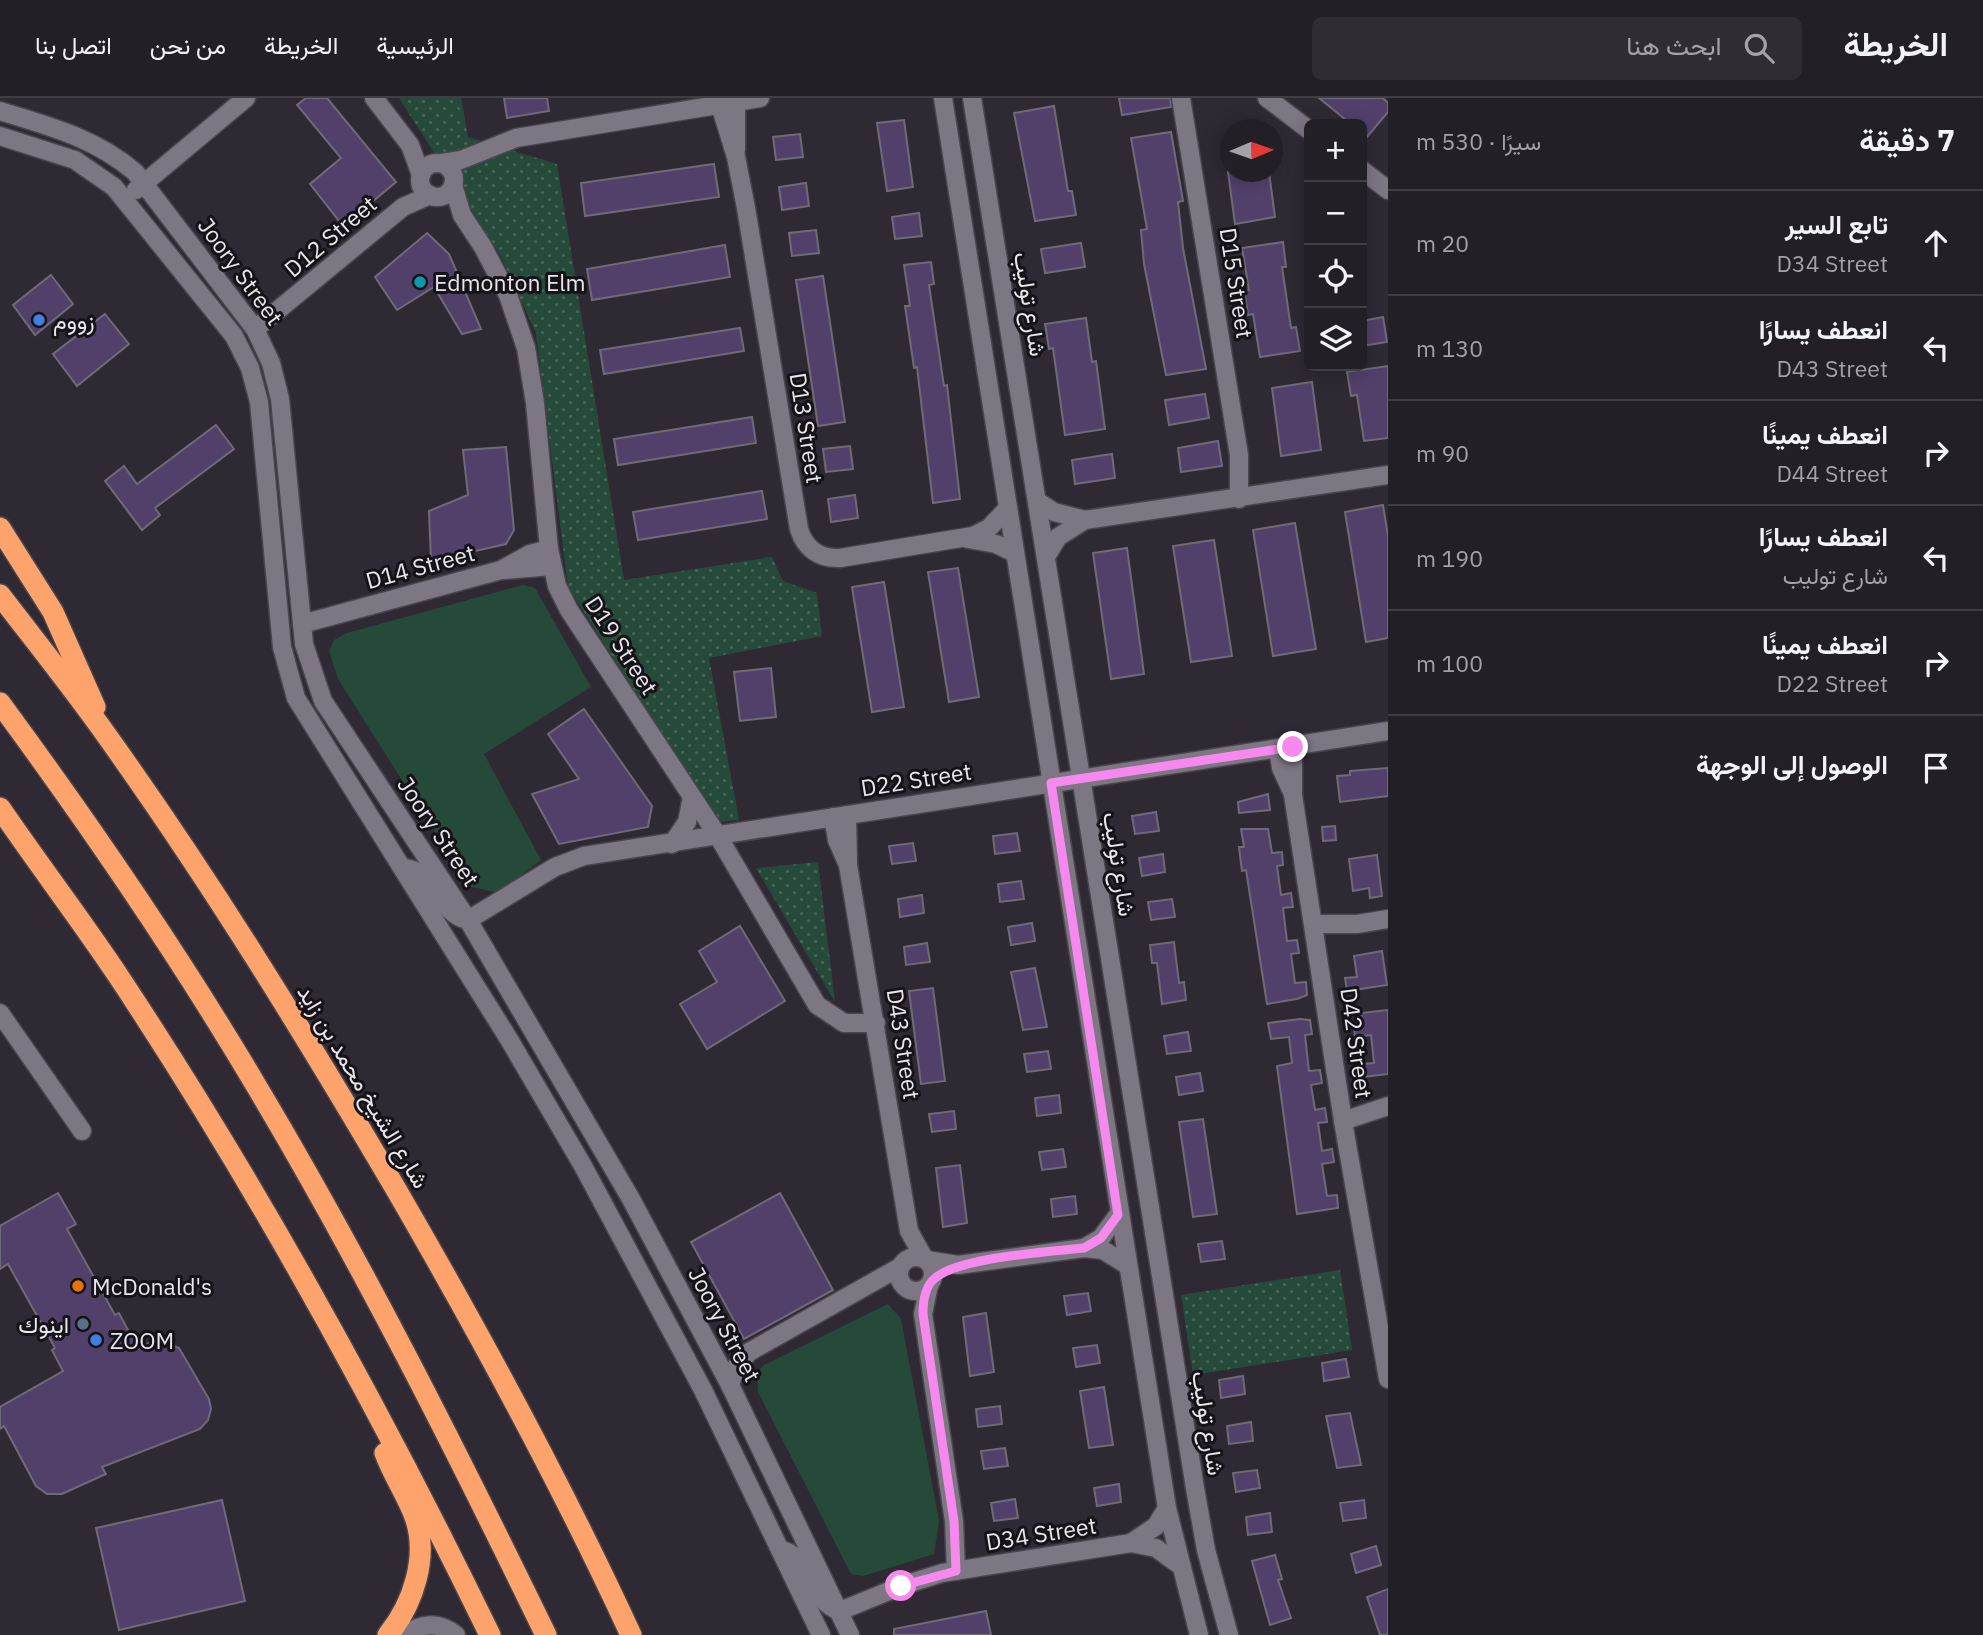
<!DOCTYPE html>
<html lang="ar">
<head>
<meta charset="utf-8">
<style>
	:root { --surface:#231f27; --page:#2f2c33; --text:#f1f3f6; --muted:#a3a2a7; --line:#403d44 }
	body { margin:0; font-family:"IBM Plex Sans",Vazirmatn,sans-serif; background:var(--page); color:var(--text); direction:rtl }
	.controls { position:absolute; right:21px; top:21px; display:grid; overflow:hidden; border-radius:10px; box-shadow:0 4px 18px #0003 }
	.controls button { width:63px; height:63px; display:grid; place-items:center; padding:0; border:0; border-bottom:2px solid var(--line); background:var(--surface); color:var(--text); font:35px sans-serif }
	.compass { position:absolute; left:1220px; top:21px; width:63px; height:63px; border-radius:50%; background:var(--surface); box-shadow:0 4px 18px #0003; rotate:88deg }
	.stop { position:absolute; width:21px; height:21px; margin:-16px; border:5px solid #f689ee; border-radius:50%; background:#fff }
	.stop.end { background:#f689ee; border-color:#fff; box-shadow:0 2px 7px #0008 }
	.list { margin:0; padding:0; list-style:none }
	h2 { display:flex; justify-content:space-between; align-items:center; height:91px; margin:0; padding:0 28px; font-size:30px }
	h2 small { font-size:23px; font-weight:400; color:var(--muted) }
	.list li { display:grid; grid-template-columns:46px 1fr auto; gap:21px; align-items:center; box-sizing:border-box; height:105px; padding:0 28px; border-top:2px solid var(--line) }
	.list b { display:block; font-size:26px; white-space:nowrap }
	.list p { margin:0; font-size:23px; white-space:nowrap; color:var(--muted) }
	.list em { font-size:23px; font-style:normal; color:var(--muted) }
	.icon { flex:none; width:38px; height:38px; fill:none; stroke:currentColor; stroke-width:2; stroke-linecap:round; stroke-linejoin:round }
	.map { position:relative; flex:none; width:1388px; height:1537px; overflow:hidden; direction:ltr }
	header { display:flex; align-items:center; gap:42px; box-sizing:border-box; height:98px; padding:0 35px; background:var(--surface); border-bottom:2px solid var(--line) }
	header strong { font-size:33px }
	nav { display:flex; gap:38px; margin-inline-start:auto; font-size:24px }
	.search { width:490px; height:63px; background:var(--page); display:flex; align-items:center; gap:18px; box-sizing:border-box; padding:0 24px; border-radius:10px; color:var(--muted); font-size:26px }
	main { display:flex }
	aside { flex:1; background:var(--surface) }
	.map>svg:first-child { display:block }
	.green { fill:#264a3a }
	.park { fill:url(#park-dots) }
	.building { fill:#51406a; stroke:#6f6a77; stroke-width:2 }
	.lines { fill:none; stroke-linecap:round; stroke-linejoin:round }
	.minor-casing { stroke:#49454d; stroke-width:21 }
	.highway-casing { stroke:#49454d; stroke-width:24 }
	.minor { stroke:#7d7683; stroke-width:18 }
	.highway { stroke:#ffa36c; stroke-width:21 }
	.route { stroke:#f689ee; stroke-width:9 }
	.culture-dot { fill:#0f9aa8; stroke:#161318; stroke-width:2.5 }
	.shop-dot { fill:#3f7fe0; stroke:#161318; stroke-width:2.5 }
	.food-dot { fill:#e8710a; stroke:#161318; stroke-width:2.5 }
	.service-dot { fill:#5c6f8a; stroke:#161318; stroke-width:2.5 }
	.labels { text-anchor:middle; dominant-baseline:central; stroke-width:6; stroke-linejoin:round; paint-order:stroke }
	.street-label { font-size:23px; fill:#e9e5ec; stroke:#161318 }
	.poi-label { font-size:23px; fill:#e9e5ec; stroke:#161318; text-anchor:start }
</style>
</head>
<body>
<header>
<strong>الخريطة</strong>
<div class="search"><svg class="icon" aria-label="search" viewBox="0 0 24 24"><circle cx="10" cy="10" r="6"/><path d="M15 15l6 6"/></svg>ابحث هنا</div>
<nav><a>الرئيسية</a><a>الخريطة</a><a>من نحن</a><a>اتصل بنا</a></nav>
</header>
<main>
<aside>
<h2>7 دقيقة<small>سيرًا · 530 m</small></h2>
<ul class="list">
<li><svg class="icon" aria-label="ahead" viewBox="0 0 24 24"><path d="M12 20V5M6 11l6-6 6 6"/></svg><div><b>تابع السير</b><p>D34 Street</p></div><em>20 m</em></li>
<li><svg class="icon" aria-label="left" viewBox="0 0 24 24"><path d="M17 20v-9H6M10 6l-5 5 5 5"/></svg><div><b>انعطف يسارًا</b><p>D43 Street</p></div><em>130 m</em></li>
<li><svg class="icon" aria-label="right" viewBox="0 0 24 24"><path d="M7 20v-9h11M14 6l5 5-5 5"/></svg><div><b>انعطف يمينًا</b><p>D44 Street</p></div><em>90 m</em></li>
<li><svg class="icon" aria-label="left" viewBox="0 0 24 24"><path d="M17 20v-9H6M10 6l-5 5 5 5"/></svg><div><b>انعطف يسارًا</b><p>شارع توليب</p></div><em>190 m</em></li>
<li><svg class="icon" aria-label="right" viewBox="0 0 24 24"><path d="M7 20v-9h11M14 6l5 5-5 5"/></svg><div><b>انعطف يمينًا</b><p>D22 Street</p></div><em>100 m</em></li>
<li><svg class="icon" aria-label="arrive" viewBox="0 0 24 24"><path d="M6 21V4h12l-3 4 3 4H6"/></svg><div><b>الوصول إلى الوجهة</b></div></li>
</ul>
</aside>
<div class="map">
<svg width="1388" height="1537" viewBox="0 0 1388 1537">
	<defs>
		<pattern id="park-dots" width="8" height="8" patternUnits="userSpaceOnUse" patternTransform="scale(1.75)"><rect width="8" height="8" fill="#264a3a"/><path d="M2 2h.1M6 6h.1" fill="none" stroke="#466457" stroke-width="1.8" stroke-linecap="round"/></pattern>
	</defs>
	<rect width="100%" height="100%" fill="#2f2934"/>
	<g class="green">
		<path d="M523,487L535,490L591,589L484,656L541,762L498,795L469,788L338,581L329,553L334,542L347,535Z"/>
		<path d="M888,1206L901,1221L939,1423L934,1456L863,1478L851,1476L758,1294L757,1275L764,1267Z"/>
	</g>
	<g class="park">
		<path d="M399,0H461L468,39L557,66L624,482L772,459L783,483L817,495L822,538L709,560L739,722L718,724L568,489L536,235L500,157Z"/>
		<path d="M818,764L835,904L756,770Z"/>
		<path d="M1340,1172L1352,1252L1193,1277L1181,1197Z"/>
	</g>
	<g class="building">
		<path d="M306,0H327L396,84L343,128L310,86L341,60L297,7Z"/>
		<path d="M504,0H547L549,13L507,20Z"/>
		<path d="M1119,0H1170L1171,9L1122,17Z"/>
		<path d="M1319,0H1383L1388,5V14L1362,45V26H1351Z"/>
		<path d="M1054,8L1068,93H1072L1076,117L1035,123L1014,15Z"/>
		<path d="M904,22L913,89L887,93L877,25Z"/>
		<path d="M1171,34L1183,103L1178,104L1183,150L1206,271L1166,277L1144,166L1141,132L1147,131L1131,40Z"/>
		<path d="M800,36L803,59L776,62L773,39Z"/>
		<path d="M714,66L719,99L585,118L581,85Z"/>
		<path d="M1228,74H1269L1275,119L1235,126Z"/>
		<path d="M806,85L809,108L782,112L779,89Z"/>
		<path d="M919,115L922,138L895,141L892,119Z"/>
		<path d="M816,132L819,155L792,158L789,135Z"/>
		<path d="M427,135L449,156L481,231L462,236L434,189L397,212L375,179Z"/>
		<path d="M1283,144L1286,169H1282L1291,230L1296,229L1300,253L1260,259L1253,216L1248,217L1244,193L1249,192L1242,150Z"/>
		<path d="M1081,145L1085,169L1045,175L1041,151Z"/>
		<path d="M725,147L730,179L592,202L587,171Z"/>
		<path d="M931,164L934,186L929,187L944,288L947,287L960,401L933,405L917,269L914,270L905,208H910L904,167Z"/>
		<path d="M51,177L73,206L35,237L13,207Z"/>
		<path d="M823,178L845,324L818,328L796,182Z"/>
		<path d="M105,216L129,246L77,288L53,256Z"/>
		<path d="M1383,219L1387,244L1362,248V223Z"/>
		<path d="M1086,220L1092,264L1096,263L1105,331L1065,337L1053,250L1049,251L1045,226Z"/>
		<path d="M740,230L744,253L604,276L600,252Z"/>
		<path d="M1388,268V340L1364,343L1357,297L1351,298L1347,274Z"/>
		<path d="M1312,284L1321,352L1281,358L1272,290Z"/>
		<path d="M1205,296L1209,320L1169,327L1165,302Z"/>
		<path d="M752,319L756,345L618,367L614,341Z"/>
		<path d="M216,327L234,351L155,410L160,417L142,432L105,383L124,368L137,386Z"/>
		<path d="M1218,343L1222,368L1181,374L1178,350Z"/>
		<path d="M850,348L853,371L826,374L823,351Z"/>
		<path d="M506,349L514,432L506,446L431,463L429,413L468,397L463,352Z"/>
		<path d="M1112,356L1115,380L1075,386L1072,362Z"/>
		<path d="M762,393L767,421L638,442L633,414Z"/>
		<path d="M855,397L858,420L831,424L828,401Z"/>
		<path d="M1383,407L1388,438V540L1366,544L1345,414Z"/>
		<path d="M1295,425L1316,551L1273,558L1253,432Z"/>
		<path d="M1214,442L1232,558L1191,564L1173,448Z"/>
		<path d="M1127,450L1144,576L1111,581L1093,455Z"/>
		<path d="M958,470L979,599L949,604L928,474Z"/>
		<path d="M884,484L904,609L872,614L852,489Z"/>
		<path d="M771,570L776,619L740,623L734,574Z"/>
		<path d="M584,611L652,708L648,729L559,746L532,696L579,681L548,636Z"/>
		<path d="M1388,670V698L1340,704L1337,678L1350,677V673Z"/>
		<path d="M1268,696L1270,712L1239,715L1238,704Z"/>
		<path d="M1156,714L1159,733L1135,736L1132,718Z"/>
		<path d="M1335,728L1336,742L1323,743L1322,729Z"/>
		<path d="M1241,731H1268L1272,755L1282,754L1283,767L1277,768L1281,797L1291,795L1293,809L1283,810L1287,843L1297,842L1299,855L1291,856L1295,885L1306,884L1307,897L1297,901L1267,906L1246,772L1242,773L1239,749H1244Z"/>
		<path d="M1017,735L1020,753L995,756L993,738Z"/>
		<path d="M913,745L916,763L892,766L889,748Z"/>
		<path d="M1163,756L1165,774L1142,778L1139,760Z"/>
		<path d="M1377,757L1382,798L1370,800L1369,790L1353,793L1349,761Z"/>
		<path d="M1021,783L1024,801L1000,804L998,786Z"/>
		<path d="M922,797L924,815L900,819L898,801Z"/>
		<path d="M1172,801L1175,819L1151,822L1148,804Z"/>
		<path d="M1032,825L1035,843L1011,847L1008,829Z"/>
		<path d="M740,828L785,903L707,951L680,906L717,884L699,853Z"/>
		<path d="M1174,844L1179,885L1184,884L1186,902L1162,906L1157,865H1152L1150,847Z"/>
		<path d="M927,845L930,864L906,867L904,849Z"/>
		<path d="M1382,853L1387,887L1347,893L1345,880L1357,879L1354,858Z"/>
		<path d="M1035,870L1047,929L1023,932L1011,874Z"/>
		<path d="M933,890L945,983L921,986L909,893Z"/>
		<path d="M1388,912V976L1364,979L1363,966L1374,965L1371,937L1355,939L1354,926L1363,925L1361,915Z"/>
		<path d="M1300,921L1310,922L1312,936L1305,937L1309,973L1320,972L1322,985L1311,987L1315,1012L1325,1010L1327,1024L1318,1025L1322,1053L1332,1051L1334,1064L1322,1066L1327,1098L1337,1097L1338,1110L1297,1116L1277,968L1292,965L1289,939L1271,941L1268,925Z"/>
		<path d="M1188,934L1191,953L1167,956L1164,938Z"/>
		<path d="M1048,953L1051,971L1027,974L1024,956Z"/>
		<path d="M1200,975L1203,993L1179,997L1176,979Z"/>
		<path d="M1059,997L1061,1015L1037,1018L1035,1000Z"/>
		<path d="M954,1013L956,1031L932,1034L929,1016Z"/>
		<path d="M1203,1021L1217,1116L1193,1119L1179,1024Z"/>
		<path d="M1063,1051L1066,1069L1042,1072L1039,1054Z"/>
		<path d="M960,1067L967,1125L943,1129L936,1070Z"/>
		<path d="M58,1095L76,1126L67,1131L115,1217L119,1215L138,1251L151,1244L164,1243L179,1250L209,1301L211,1311L208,1322L200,1331L102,1369L106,1376L62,1396H47L36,1388L4,1328L0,1331V1309L63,1273L52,1252L55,1250L8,1166L0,1171V1128Z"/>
		<path d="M780,1095L833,1192L744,1241L691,1144Z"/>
		<path d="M1075,1098L1077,1116L1053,1119L1051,1101Z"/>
		<path d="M1222,1143L1225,1161L1201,1164L1198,1146Z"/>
		<path d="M1088,1195L1091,1213L1067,1217L1064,1198Z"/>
		<path d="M986,1215L994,1274L970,1278L963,1219Z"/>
		<path d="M1097,1247L1100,1265L1076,1269L1073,1250Z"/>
		<path d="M1346,1261L1349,1279L1324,1283L1322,1265Z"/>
		<path d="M1243,1278L1245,1296L1221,1300L1219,1282Z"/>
		<path d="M1104,1289L1113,1347L1089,1350L1080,1293Z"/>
		<path d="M1000,1308L1002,1326L978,1329L976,1311Z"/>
		<path d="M1350,1315L1361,1367L1337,1370L1326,1318Z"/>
		<path d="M1251,1324L1253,1343L1229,1346L1227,1328Z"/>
		<path d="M1005,1350L1008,1368L984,1371L981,1353Z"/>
		<path d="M1257,1372L1260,1390L1236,1394L1233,1375Z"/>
		<path d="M1119,1386L1121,1404L1097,1408L1094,1390Z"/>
		<path d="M1015,1401L1018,1420L994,1423L991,1405Z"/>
		<path d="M222,1402L245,1503L119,1532L96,1430Z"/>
		<path d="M1364,1402L1366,1420L1343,1423L1340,1405Z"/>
		<path d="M1270,1415L1272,1434L1248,1437L1246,1419Z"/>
		<path d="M1376,1448L1381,1467L1356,1475L1351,1456Z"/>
		<path d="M1275,1457L1282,1481L1278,1482L1291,1520L1270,1527L1252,1463Z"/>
		<path d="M1388,1491V1537H1380L1367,1499Z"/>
		<path d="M986,1513L991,1537H894V1531Z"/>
	</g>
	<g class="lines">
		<g class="minor-casing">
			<g id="minor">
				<path d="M374,0L410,47L421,77"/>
				<path d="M943,0L1167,1410L1199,1537"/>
				<path d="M972,0L1195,1390L1206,1452L1229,1537"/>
				<path d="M1181,0L1239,357V401"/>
				<path d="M1267,0L1309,32"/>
				<path d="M736,4V52"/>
				<path d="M720,7L736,59L746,110L799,431C805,451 820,461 840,460L973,438L989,430L1008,410"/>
				<path d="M0,13C49,28 95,40 135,74L255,231L271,265L280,301L304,546L323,603L468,822L631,1101L730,1287L850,1537"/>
				<path d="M0,38L75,62L114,89L234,238L250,270L259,304L282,549L296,600L510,943L583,1068L703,1292L821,1537"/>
				<path d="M442,65L461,62L516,40L760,0"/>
				<circle cx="437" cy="82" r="17"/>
				<path d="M1362,72L1388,92"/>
				<path d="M453,87L462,117L483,149L508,197L526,250L535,305L549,451L557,488L569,512L718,738L817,907L844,925H876"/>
				<path d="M136,92L246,0"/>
				<path d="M255,231L403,109L430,97"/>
				<path d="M1037,403L1054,414L1085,422"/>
				<path d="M968,441L996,446L1015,455"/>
				<path d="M1047,457L1058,439L1085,422L1388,377"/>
				<path d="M504,472L552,468"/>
				<path d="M302,526L501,472L530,456L549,451"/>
				<path d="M1293,649V697L1343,1023L1388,1281"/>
				<path d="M1278,651L1281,670L1292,694"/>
				<path d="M847,717L848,764"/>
				<path d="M833,719L837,742L848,767L909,1133L924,1160"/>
				<path d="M672,746L687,724L692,699"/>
				<path d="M403,770C435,771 437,816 468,822L555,769L584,758L1388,633"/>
				<path d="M1315,826H1357L1388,821"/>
				<path d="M0,915L82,1033"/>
				<path d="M1343,1023L1388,1008"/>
				<path d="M1084,1150L1101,1140L1118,1117"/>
				<circle cx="916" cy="1176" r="17"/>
				<path d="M927,1162L958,1167L1084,1150L1103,1152L1127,1167"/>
				<path d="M929,1187L923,1216L954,1423L956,1473"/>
				<path d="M730,1287L736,1269L749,1254L900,1169"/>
				<path d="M1131,1445L1156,1428L1167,1410"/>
				<path d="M785,1453C813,1463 809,1504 840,1513L901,1488L942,1475L1131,1445L1156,1450L1178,1466"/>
				<path d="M404,1537C421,1525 439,1523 456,1537"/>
			</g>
		</g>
		<g class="highway-casing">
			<g id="highway">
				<path d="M0,430L53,514L95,609"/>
				<path d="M0,497C36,544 73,590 107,638C212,785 306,938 397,1093C481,1238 561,1385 631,1537"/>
				<path d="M0,605C89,726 178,856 254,984C361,1163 455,1350 546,1537"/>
				<path d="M0,710C39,767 81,822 119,879C258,1089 380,1311 490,1537"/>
				<path d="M385,1355C393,1377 407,1397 415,1419C429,1459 413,1506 388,1537"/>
			</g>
		</g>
		<use href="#minor" class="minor"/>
		<use href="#highway" class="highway"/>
	</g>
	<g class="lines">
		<path class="route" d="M901,1488L956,1473L954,1423L923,1216C923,1204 925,1189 934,1181C958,1159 1049,1154 1084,1150L1101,1140L1118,1117L1051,685L1293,649"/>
	</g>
	<circle class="culture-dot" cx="420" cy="184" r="7"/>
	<g class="shop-dot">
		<circle cx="39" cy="222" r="7"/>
		<circle cx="96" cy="1242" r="7"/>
	</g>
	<circle class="food-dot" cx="78" cy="1188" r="7"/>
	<circle class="service-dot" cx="83" cy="1226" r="7"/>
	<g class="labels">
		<g class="street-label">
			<text transform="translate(330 138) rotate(-40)">D12 Street</text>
			<text transform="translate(241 173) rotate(54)">Joory Street</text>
			<text transform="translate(1237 185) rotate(81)">D15 Street</text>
			<text transform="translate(1031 206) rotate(81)">شارع توليب</text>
			<text transform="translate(807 330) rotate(81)">D13 Street</text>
			<text transform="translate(420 468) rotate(-15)">D14 Street</text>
			<text transform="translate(622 547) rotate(57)">D19 Street</text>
			<text transform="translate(916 681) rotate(-9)">D22 Street</text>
			<text transform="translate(439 733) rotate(56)">Joory Street</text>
			<text transform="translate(1120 766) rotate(81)">شارع توليب</text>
			<text transform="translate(1357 945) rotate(82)">D42 Street</text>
			<text transform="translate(904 946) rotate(81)">D43 Street</text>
			<text transform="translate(364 988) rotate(59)">شارع الشيخ محمد بن زايد</text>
			<text transform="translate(725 1226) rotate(62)">Joory Street</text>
			<text transform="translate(1209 1325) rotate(81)">شارع توليب</text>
			<text transform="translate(1041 1435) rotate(-9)">D34 Street</text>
		</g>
		<g class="poi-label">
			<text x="434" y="184">Edmonton Elm</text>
			<text x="53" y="222">زووم</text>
			<text x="92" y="1188">McDonald's</text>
			<text x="69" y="1226" text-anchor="end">اينوك</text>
			<text x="110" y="1242">ZOOM</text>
		</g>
	</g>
</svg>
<div class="controls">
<button>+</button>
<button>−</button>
<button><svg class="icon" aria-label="locate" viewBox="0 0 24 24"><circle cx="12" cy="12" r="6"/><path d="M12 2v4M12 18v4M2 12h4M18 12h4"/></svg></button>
<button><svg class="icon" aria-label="layers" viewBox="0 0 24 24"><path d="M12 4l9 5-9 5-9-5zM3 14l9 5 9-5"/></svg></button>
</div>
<svg class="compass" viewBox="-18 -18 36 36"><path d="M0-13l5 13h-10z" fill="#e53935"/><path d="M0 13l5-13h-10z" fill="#a3a2a7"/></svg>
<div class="stop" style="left:901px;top:1488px"></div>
<div class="stop end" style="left:1293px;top:649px"></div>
</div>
</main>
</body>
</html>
